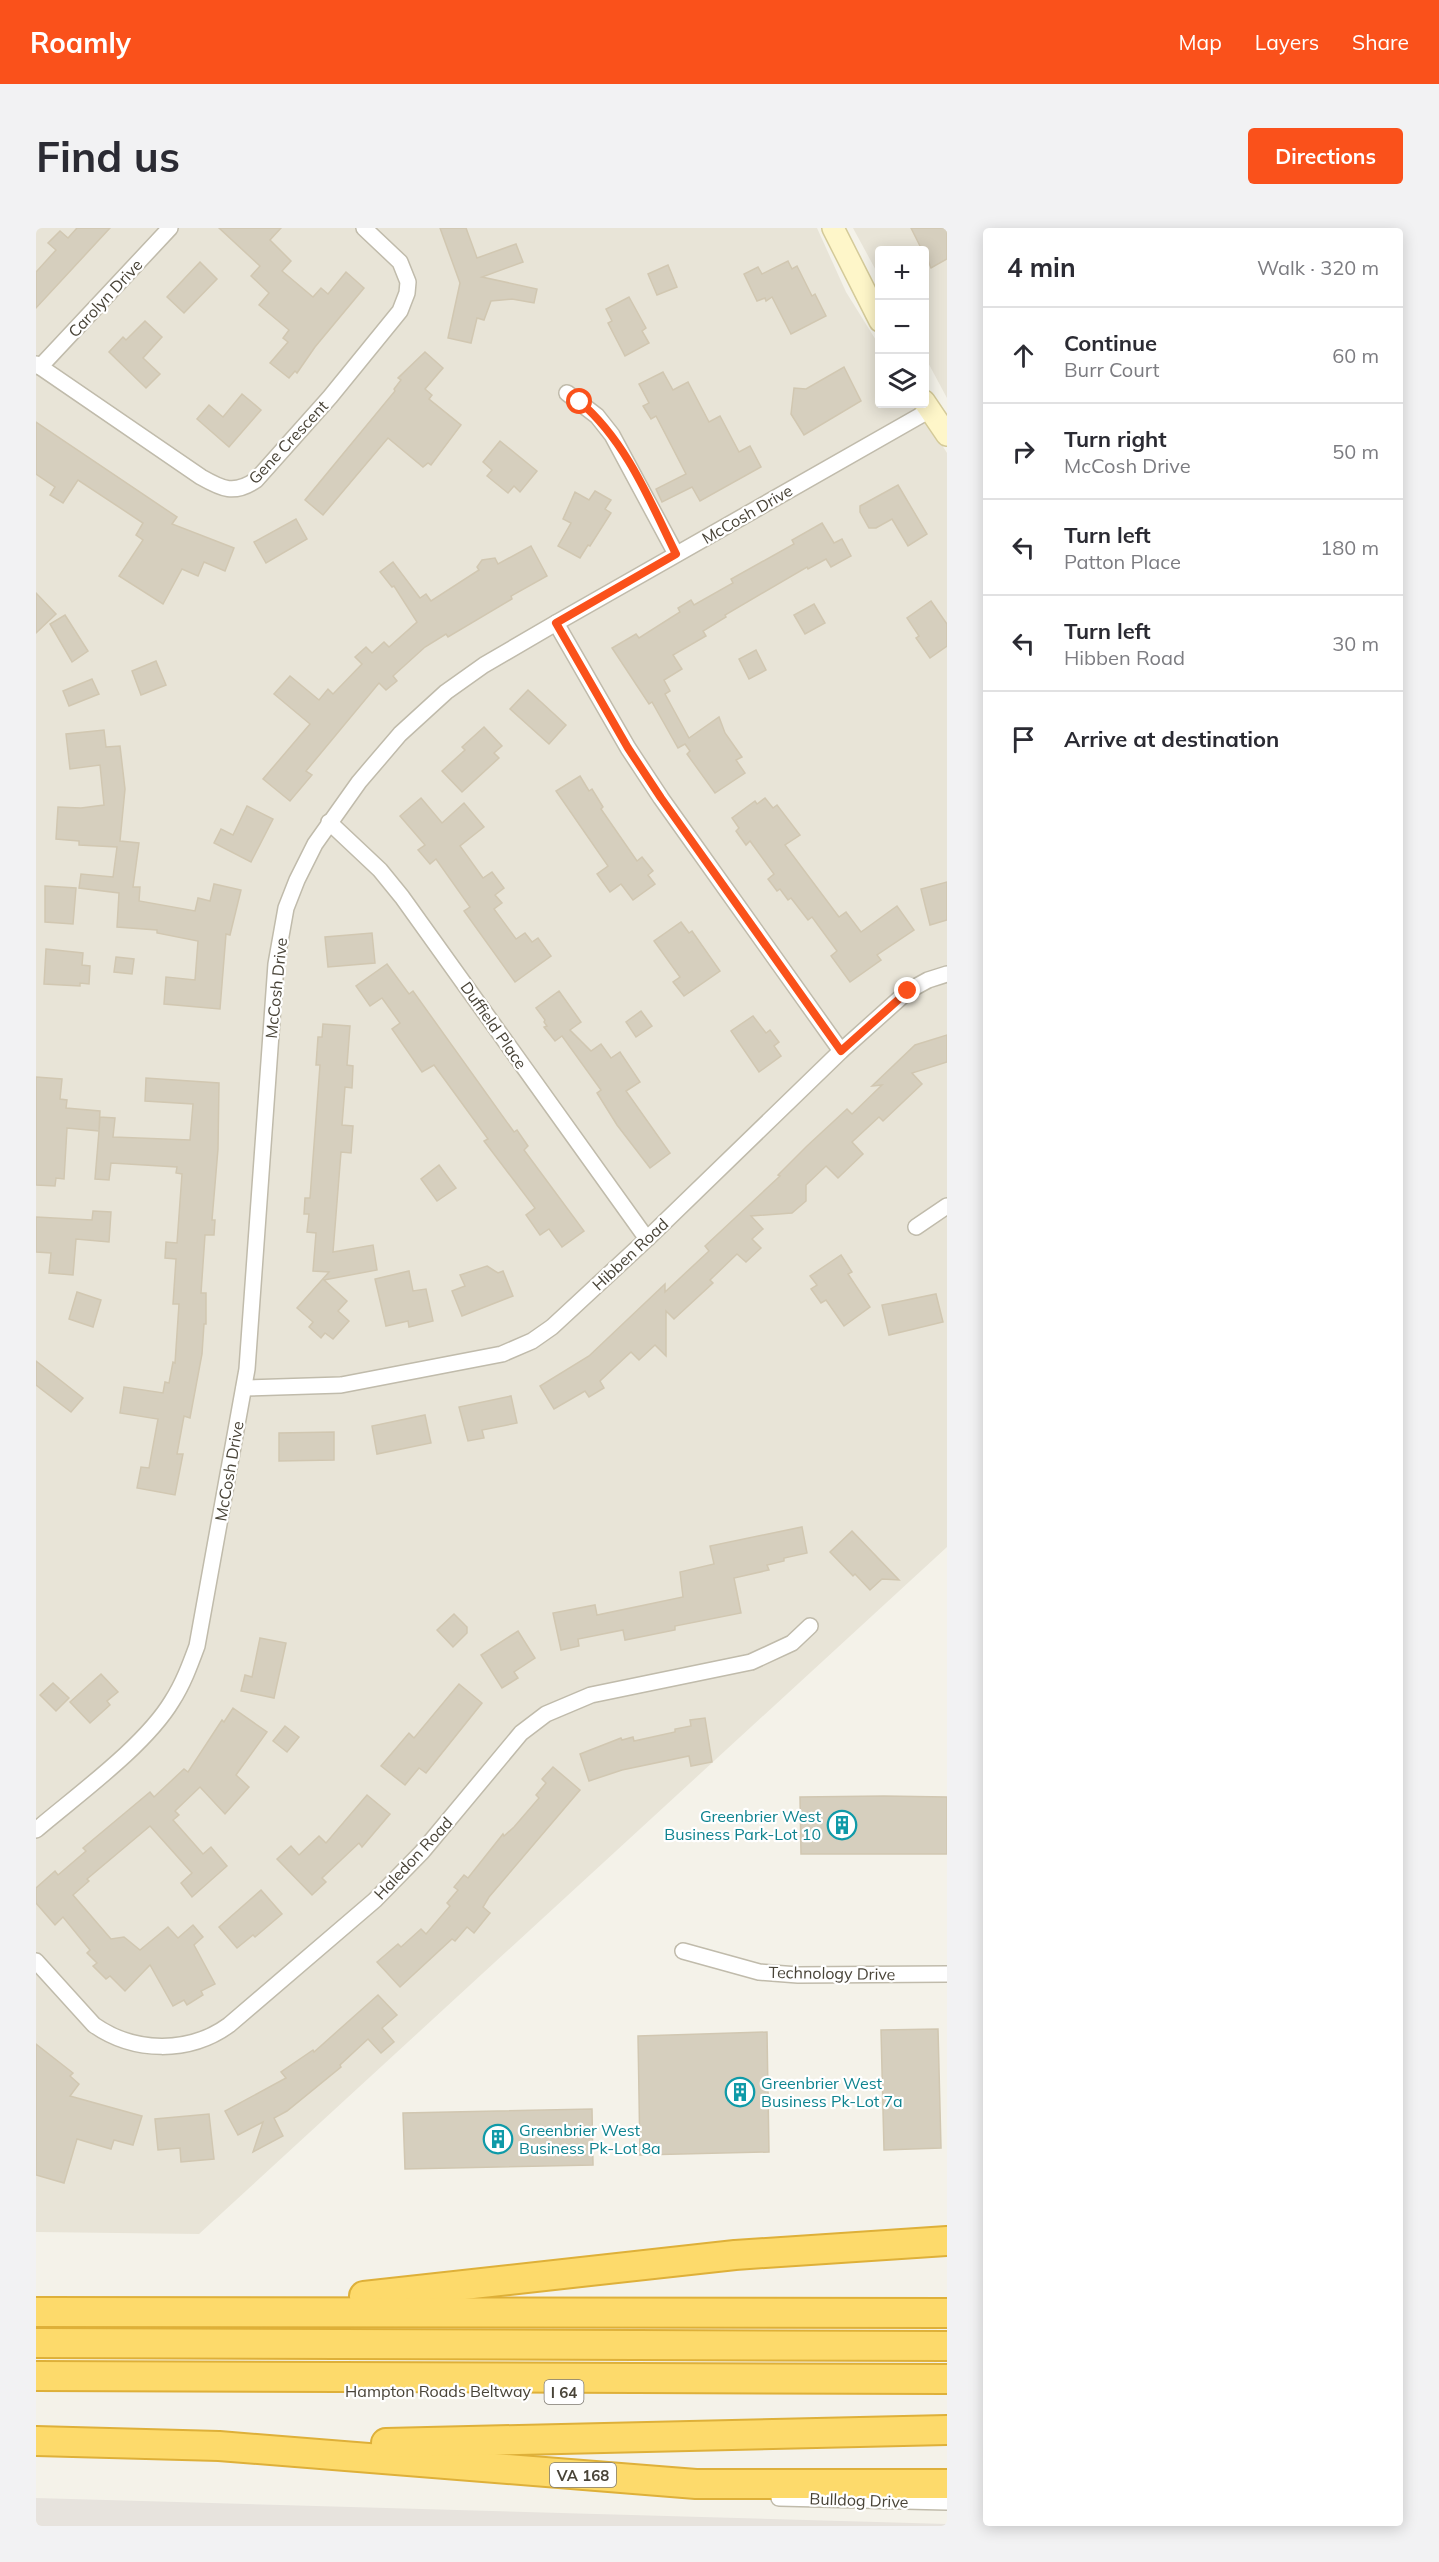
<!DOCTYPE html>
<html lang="en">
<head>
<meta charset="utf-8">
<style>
	:root { --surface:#fff; --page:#f2f2f3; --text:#2b2b33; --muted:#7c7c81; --line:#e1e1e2; --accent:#fa511b }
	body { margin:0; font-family:Mulish,sans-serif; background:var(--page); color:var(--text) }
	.controls { position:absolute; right:18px; top:18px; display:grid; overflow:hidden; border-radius:6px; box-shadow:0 3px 15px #0003 }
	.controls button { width:54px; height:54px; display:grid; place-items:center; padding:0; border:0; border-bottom:2px solid var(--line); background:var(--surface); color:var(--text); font:30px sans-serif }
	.stop { position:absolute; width:18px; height:18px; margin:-14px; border:4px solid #fa511b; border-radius:50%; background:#fff }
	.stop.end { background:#fa511b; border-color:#fff; box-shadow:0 2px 6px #0008 }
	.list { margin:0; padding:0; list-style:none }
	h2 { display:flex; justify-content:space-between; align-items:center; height:78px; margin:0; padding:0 24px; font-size:26px }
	h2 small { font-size:20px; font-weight:400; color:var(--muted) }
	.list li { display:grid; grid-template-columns:39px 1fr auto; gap:18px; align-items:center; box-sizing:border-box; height:96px; padding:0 24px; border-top:2px solid var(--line) }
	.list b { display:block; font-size:22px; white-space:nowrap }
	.list p { margin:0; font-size:20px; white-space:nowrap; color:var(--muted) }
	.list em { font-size:20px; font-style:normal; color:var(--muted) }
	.icon { flex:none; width:33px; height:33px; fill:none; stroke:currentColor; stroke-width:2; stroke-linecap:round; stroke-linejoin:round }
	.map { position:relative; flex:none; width:911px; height:2298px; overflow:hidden; border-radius:6px }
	header { display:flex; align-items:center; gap:36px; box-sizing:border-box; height:84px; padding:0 30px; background:var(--accent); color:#fff }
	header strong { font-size:28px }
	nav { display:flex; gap:33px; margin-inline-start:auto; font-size:21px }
	.intro { display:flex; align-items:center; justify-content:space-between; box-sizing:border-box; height:144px; padding:0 36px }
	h1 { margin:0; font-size:42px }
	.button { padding:15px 27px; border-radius:6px; background:var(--accent); color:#fff; font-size:21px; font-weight:700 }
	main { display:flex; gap:36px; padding:0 36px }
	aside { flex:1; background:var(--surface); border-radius:6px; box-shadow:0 3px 15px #0003 }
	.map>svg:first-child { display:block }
	.residential { fill:#e8e4d7 }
	.industrial { fill:#e7e3dd }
	.building { fill:#d6cfbe; stroke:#d1c7b1; stroke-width:1.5 }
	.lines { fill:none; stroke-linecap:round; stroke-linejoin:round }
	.street-casing { stroke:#c0bbab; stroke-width:18 }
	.secondary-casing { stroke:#d4ca99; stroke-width:24 }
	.highway-casing { stroke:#deb039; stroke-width:32 }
	.street { stroke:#fff; stroke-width:15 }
	.secondary { stroke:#fef6c9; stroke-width:21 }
	.highway { stroke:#fdda6b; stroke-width:28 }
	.route { stroke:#fa511b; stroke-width:8 }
	.labels { text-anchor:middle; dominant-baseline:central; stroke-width:4.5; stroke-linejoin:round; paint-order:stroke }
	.shield { fill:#fff; stroke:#7f7b73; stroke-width:1.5 }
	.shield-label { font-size:15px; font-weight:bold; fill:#484337 }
	.street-label { font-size:16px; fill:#484337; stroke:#fff }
	.culture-label { font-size:16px; fill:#0d838f; stroke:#fff; text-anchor:start }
</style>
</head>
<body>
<header>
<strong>Roamly</strong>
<nav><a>Map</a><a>Layers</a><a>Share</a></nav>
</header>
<div class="intro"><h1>Find us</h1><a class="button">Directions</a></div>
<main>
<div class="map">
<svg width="911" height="2298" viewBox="0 0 911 2298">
	<rect width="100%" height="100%" fill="#f4f2e9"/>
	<g class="residential">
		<path d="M0,0H781L810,64L843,117L844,176H880L911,225V1319L163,2006L0,2004Z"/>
		<path d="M817,0H911V170L889,129L888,22H844L843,48Z"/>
	</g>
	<path class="industrial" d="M0,2270L911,2296V2298H0Z"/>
	<g class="building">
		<path d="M41,0H74L0,80V44L20,22L12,15L24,3L32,10Z"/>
		<path d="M183,0H245L234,12L255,33L246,43L277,69L285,60L292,66L310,44L328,60L279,119L261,145L259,143L253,150L234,135L252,114L247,110L253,102L223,77L233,65L215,48L224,38Z"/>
		<path d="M404,0H430L441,30L480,16L487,34L446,49L501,61L498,75L476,71L455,73L448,92L441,90L435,115L412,110L424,55Z"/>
		<path d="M875,0H911V31L895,40L888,22H886Z"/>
		<path d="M752,33L756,41L761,38L776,68L779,66L790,88L755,106L736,69L730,73L729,70L721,73L708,46L722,39L726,46Z"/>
		<path d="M164,34L181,51L148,85L131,69Z"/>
		<path d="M632,37L641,59L621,67L612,46Z"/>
		<path d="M593,69L610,100L606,103L613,115L589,128L572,95L576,93L570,81Z"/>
		<path d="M109,93L126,109L107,130L124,146L110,160L73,124L87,109L90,112Z"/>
		<path d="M389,124L407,140L389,161L396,167L393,171L425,197L395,237L392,235L387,239L352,210L287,287L269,272L359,163L358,161L365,152L362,150Z"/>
		<path d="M808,139L825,173L768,207L755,186L758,160L770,161Z"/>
		<path d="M627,144L637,162L652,154L673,194L684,188L703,224L714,218L725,239L664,273L656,259L626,274L620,261L650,246L620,188L615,191L607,178L613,175L603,156Z"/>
		<path d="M206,166L225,182L193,219L161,191L173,177L187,189Z"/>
		<path d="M0,194L141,289L136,296L198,320L189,343L168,334L162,348L146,341L127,376L83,348L107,312L100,307L107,295L42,252L27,275L14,267L19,259L0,246Z"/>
		<path d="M464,213L501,243L484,264L478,258L472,265L451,248L456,242L447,234Z"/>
		<path d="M862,257L891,306L872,318L856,291L840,300H833L824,284V278Z"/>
		<path d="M559,263L575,272L569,281L575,285L554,318L552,317L544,330L522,318L535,295L527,291L539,264L553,272Z"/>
		<path d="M260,291L271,311L230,335L218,314Z"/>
		<path d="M786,295L798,315L806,311L815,328L795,339L790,331L772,341L771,339L689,387L690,389L667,403L670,408L637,427L646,441L628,452L634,463L629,466L653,510L683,489L689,505L706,529L700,532L709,545L679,565L651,526L654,523L649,516L642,520L616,474L613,476L576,420L600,406L603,410L644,384L642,380L655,372L658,377L697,355L695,351L758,316L756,312Z"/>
		<path d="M495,318L511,348L475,368L476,371L412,409L410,406L389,419L357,448L361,453L350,462L343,455L270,543L276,547L254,573L227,551L274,496L238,466L254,448L283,472L292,461L297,466L326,436L319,429L330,419L336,425L348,414L353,419L381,394L358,358L356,359L344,344L357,334L384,370L390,366L395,373L443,342L441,339L446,332L459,330L462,336Z"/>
		<path d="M0,365L20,386L0,405Z"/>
		<path d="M895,373L911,396V418L894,430L880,410L883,408L871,390Z"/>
		<path d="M778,376L789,395L769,406L758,387Z"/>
		<path d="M29,387L52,423L36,434L14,396Z"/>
		<path d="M720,422L730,442L713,451L703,431Z"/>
		<path d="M120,433L130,457L105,467L96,443Z"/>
		<path d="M56,451L63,466L33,478L27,463Z"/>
		<path d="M492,462L530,497L513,516L474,481Z"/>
		<path d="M448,499L466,518L458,525L463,530L426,564L406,543L429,522L426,519Z"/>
		<path d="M68,502L70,519L84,518L89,561L84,613L103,615L97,659H104L103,673L159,683L162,670L174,673L178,656L205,662L194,707L190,706L184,781L128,776L130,749L159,752L162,713L121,705V702L81,699L83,665L43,660L45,646L77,649L81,619L43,617V613L20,611L22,579L45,580L68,577L64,537L34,541L30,506Z"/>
		<path d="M544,548L553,563L556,561L567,579L565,581L601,633L606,629L617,643L612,647L619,656L597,672L585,656L574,664L561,646L572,638L520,563Z"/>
		<path d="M385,570L406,595L428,575L448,599L424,618L447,650L456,644L468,660L459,667L466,675L458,681L480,711L489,705L496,714L502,710L515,728L479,754L428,683L434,679L400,631L394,636L382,622L389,617L364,588Z"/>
		<path d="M729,570L737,580L741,577L764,607L749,617L803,689L810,684L825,704L861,678L878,702L841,727L845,732L814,754L795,728L801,723L776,689L772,692L755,670L752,672L744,661L741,663L732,651L738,646L714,613L710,617L700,603L703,600L696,590L719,573L721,576Z"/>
		<path d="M211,578L237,591L215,634L178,615L185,601L197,607Z"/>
		<path d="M911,654V692L894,697L885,661Z"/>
		<path d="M9,658L40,660L37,696L9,694Z"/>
		<path d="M645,694L653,705L656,703L684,743L648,768L637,754L644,749L618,713Z"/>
		<path d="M336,705L339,735L292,739L289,709Z"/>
		<path d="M10,721L47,725L46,737L54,738L53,756L44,755V758L8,756Z"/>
		<path d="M80,729L98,731L96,746L78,744Z"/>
		<path d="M351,736L373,766L377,763L478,904L481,902L492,918L488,922L548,1003L526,1019L513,1001L504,1007L490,987L499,980L448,913L452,911L398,837L386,844L356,801L364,795L346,770L334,778L320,758Z"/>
		<path d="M523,763L545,794L534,802L555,823L565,816L575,830L584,824L604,854L590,863L634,925L614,940L581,897L561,865L565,862L526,808L519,813L508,799L511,798L508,794L509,792L500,780Z"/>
		<path d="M605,783L616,798L600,809L590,794Z"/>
		<path d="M717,788L730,805L734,802L743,814L738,818L745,828L723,844L695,803Z"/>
		<path d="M287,796L314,798L311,837L317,838L316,860L309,859L306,897L317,898L315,925L305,924L297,1024L337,1017L341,1042L288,1052L311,1073L302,1083L313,1093L297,1111L289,1105L285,1110L273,1099L277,1094L261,1080L293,1044L277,1043L280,1005L271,1004L273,986H268L269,970H274L284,837H280L282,809H286Z"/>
		<path d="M911,807V834L876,845L886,856L847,893L843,889L816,914L827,926L802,950L790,938L770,957V973L756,985L715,988L727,1001L716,1011L725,1020L710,1034L701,1026L674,1052L677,1055L638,1091L630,1083V1128L619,1117L603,1132L595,1124L564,1153L568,1160L553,1169L549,1163L518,1181L504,1158L553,1128L629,1056V1064L673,1023L669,1018L744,948L742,947L771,918L811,881L816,886L846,857L836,858L879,817Z"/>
		<path d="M0,849L26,851L24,871L31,872L30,880L64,883L63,902L64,889L79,890L77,909L154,912L157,876L109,873L110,850L183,855L182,921L176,992H179L178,1007H169L165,1065H170V1096H168L166,1126L154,1190L148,1188L141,1226H147L139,1267L101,1260L105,1239L113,1240L122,1191L84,1185L88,1159L127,1165L129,1154L133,1155L137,1134L139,1135L143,1076H137L140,1031L129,1030L130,1014L141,1015L146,946L140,945L141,939L75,935L73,952L59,951L63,903L31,900L28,951L20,950L19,958L0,957Z"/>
		<path d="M403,937L420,960L401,973L385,951Z"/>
		<path d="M57,983L75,984L73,1014L40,1011L37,1047L13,1045L15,1025L0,1024V989L56,992Z"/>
		<path d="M805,1027L816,1044L812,1046L834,1079L808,1098L790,1072L785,1075L775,1061L781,1057L774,1048Z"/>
		<path d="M451,1038L462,1045L467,1043L477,1068L426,1088L416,1063L429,1058L424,1047Z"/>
		<path d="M373,1043L377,1063L390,1061L397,1093L373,1099L372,1093L350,1098L339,1051Z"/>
		<path d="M41,1064L65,1072L57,1099L33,1091Z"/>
		<path d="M900,1066L907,1094L853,1107L846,1077Z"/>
		<path d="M0,1133L47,1170L35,1184L0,1157Z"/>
		<path d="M475,1168L481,1195L446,1202L448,1210L432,1213L423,1179Z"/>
		<path d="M389,1187L395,1215L341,1226L336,1198Z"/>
		<path d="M298,1204V1232L243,1233V1205Z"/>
		<path d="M766,1299L771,1325L748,1330V1333L731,1337L733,1342L698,1350L705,1385L639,1398V1402L589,1412L587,1402L542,1411L543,1418L525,1422L517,1385L559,1377L561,1387L647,1369L644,1344L678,1336L674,1318Z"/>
		<path d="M816,1303L863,1352L846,1351L834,1362L819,1346L817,1348L794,1324Z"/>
		<path d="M418,1386L431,1399V1405L417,1419L401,1402Z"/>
		<path d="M482,1403L499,1430L478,1444L482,1450L466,1460L445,1427Z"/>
		<path d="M224,1410L250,1415L238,1470L205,1463L209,1447L216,1449Z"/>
		<path d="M65,1446L82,1464L71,1473L74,1477L54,1495L34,1474Z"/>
		<path d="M17,1455L33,1470L20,1483L4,1467Z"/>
		<path d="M423,1456L446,1475L390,1545L383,1540L369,1557L345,1538L373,1505L378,1510Z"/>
		<path d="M197,1480L231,1504L200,1547L213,1559L189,1586L164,1559L139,1583L143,1587L137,1592L167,1626L175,1619L191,1638L156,1669L145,1655L156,1645L114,1598L51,1651L53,1653L37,1667L75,1711L88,1709L104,1722L132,1699L142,1710L157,1697L167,1709L158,1717L179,1756L165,1763L167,1767L151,1777L148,1772L137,1778L114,1737L89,1763L74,1748L70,1751L57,1738L61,1735L51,1725L54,1722L27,1689L19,1697L0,1675V1660L19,1643L22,1647L50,1623L47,1620L114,1564L118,1569L148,1541L152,1544L186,1492L188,1494Z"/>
		<path d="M669,1490L676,1534L655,1538L653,1528L586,1542L553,1553L544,1526L585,1510L586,1512L597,1509L598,1513L639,1504V1501L655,1498L654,1492Z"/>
		<path d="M249,1498L263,1509L251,1524L237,1513Z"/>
		<path d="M517,1539L544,1562L453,1669L447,1679L454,1685L438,1705L431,1699L419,1713L416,1711L364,1759L341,1734L362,1716L365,1719L385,1701L390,1706L414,1678L411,1675L422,1662L418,1659L428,1647L432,1650L467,1606L468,1608L478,1599L503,1570L500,1567L510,1555L506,1551Z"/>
		<path d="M331,1567L354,1586L326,1619L323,1615L286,1650L290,1654L276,1667L241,1631L255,1618L263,1627L283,1608L290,1615Z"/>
		<path d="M848,1568L911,1569V1626H765L764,1569Z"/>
		<path d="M225,1662L246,1686L219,1709L217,1707L201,1720L183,1699Z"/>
		<path d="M342,1767L361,1787L346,1800L358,1814L345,1825L332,1811L304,1837L305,1839L251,1883L238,1890L247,1908L217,1924L227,1894L202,1907L189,1883L250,1850L245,1844L277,1822L278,1824Z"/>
		<path d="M902,1801L905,1920L848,1922L845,1802Z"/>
		<path d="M731,1804L733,1924L604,1927L602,1808Z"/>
		<path d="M0,1816L37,1845L34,1848L43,1856L34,1868L106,1888L97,1917L78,1912L75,1921L41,1911L28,1955L0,1947Z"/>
		<path d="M556,1881L557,1937L369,1941L367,1885Z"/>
		<path d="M173,1886L178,1931L145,1934L144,1920L122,1922L119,1891Z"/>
	</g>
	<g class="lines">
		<g class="street-casing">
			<g id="street">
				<path d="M0,136L165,249C186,261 198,267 220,252L294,169L364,83L371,65L372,54L364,34L328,0"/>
				<path d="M4,139L134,0"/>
				<path d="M531,165L561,188L576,207L640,326"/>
				<path d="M520,395L592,520L625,570L805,823"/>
				<path d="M293,594L344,642L366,669L611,1011"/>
				<path d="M880,999L911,978"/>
				<path d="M208,1160L305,1157L466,1126L496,1113L516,1099L611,1011L805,823L872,763L892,752L911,746"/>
				<path d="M0,1602C41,1567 109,1518 136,1473C147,1456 154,1437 161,1418L211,1141L240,736L250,680L261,652L279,616L323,554L364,506L410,464L448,437L520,395L894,182"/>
				<path d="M647,1723L723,1744L762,1747L911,1746"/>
				<path d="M0,1733L58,1797C98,1825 153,1826 193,1797L339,1672L386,1624L485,1505L510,1486L555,1467L715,1434L756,1415L774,1398"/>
				<path d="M743,2270L911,2274"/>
			</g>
		</g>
		<g class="secondary-casing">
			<g id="secondary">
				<path d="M797,0L844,93"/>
				<path d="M888,173L911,207"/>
			</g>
		</g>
		<g class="highway-casing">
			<g id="highway">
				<path d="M328,2068L699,2027L911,2013"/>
				<path d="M0,2084L911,2085"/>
				<path d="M0,2115L911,2118"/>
				<path d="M0,2148L911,2151"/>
				<path d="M0,2213L183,2218L660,2256H911"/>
				<path d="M350,2215L911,2202"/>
			</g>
		</g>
		<use href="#street" class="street"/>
		<use href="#secondary" class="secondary"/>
		<use href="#highway" class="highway"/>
	</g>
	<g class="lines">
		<path class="route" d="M544,174C590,213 614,273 640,326L520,395L592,520L625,570L805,823L872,763"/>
	</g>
	<defs>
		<g id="building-ring" transform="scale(1.5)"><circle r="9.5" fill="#fff" stroke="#0f9aa8" stroke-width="1.5"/><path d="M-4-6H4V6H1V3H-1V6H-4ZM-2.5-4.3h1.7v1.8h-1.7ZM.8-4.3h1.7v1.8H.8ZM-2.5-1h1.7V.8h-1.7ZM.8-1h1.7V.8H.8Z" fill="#0f9aa8"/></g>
	</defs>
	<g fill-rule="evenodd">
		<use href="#building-ring" x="806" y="1597"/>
		<use href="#building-ring" x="704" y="1864"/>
		<use href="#building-ring" x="462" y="1911"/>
	</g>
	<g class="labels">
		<g class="shield">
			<rect x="508.5" y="2152" width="39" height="24" rx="4.5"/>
			<rect x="514" y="2235" width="66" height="24" rx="4.5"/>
		</g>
		<g class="shield-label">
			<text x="528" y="2164">I 64</text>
			<text x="547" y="2247">VA 168</text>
		</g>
		<g class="street-label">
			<text transform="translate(69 70) rotate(-47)">Carolyn Drive</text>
			<text transform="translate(252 214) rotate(-47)">Gene Crescent</text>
			<text transform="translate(711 286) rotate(-30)">McCosh Drive</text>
			<text transform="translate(240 760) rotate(-84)">McCosh Drive</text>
			<text transform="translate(458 797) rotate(55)">Duffield Place</text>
			<text transform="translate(594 1026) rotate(-43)">Hibben Road</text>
			<text transform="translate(193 1243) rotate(-80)">McCosh Drive</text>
			<text transform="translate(377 1630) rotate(-47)">Haledon Road</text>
			<text transform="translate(796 1745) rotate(1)">Technology Drive</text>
			<text x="402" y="2163">Hampton Roads Beltway</text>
			<text transform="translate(823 2272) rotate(2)">Bulldog Drive</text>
		</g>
		<g class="culture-label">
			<text x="785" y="1588" text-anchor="end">Greenbrier West<tspan x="785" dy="18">Business Park-Lot 10</tspan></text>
			<text x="725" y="1855">Greenbrier West<tspan x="725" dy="18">Business Pk-Lot 7a</tspan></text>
			<text x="483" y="1902">Greenbrier West<tspan x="483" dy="18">Business Pk-Lot 8a</tspan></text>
		</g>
	</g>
</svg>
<div class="controls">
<button>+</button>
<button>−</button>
<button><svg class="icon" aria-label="layers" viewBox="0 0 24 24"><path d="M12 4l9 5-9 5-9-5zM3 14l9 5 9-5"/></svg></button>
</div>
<div class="stop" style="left:544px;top:174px"></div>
<div class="stop end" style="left:872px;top:763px"></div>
</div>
<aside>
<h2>4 min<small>Walk · 320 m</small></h2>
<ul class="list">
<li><svg class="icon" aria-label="ahead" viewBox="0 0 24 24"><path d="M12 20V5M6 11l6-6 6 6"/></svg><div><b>Continue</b><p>Burr Court</p></div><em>60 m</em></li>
<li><svg class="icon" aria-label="right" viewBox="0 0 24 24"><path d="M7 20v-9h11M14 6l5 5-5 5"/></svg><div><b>Turn right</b><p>McCosh Drive</p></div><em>50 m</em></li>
<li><svg class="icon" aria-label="left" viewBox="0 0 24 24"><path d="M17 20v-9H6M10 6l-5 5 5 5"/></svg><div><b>Turn left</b><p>Patton Place</p></div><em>180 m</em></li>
<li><svg class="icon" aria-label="left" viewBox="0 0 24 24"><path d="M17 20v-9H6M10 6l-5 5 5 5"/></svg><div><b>Turn left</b><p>Hibben Road</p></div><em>30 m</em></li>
<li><svg class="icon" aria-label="arrive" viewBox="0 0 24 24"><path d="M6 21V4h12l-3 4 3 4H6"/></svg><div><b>Arrive at destination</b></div></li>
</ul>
</aside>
</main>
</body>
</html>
